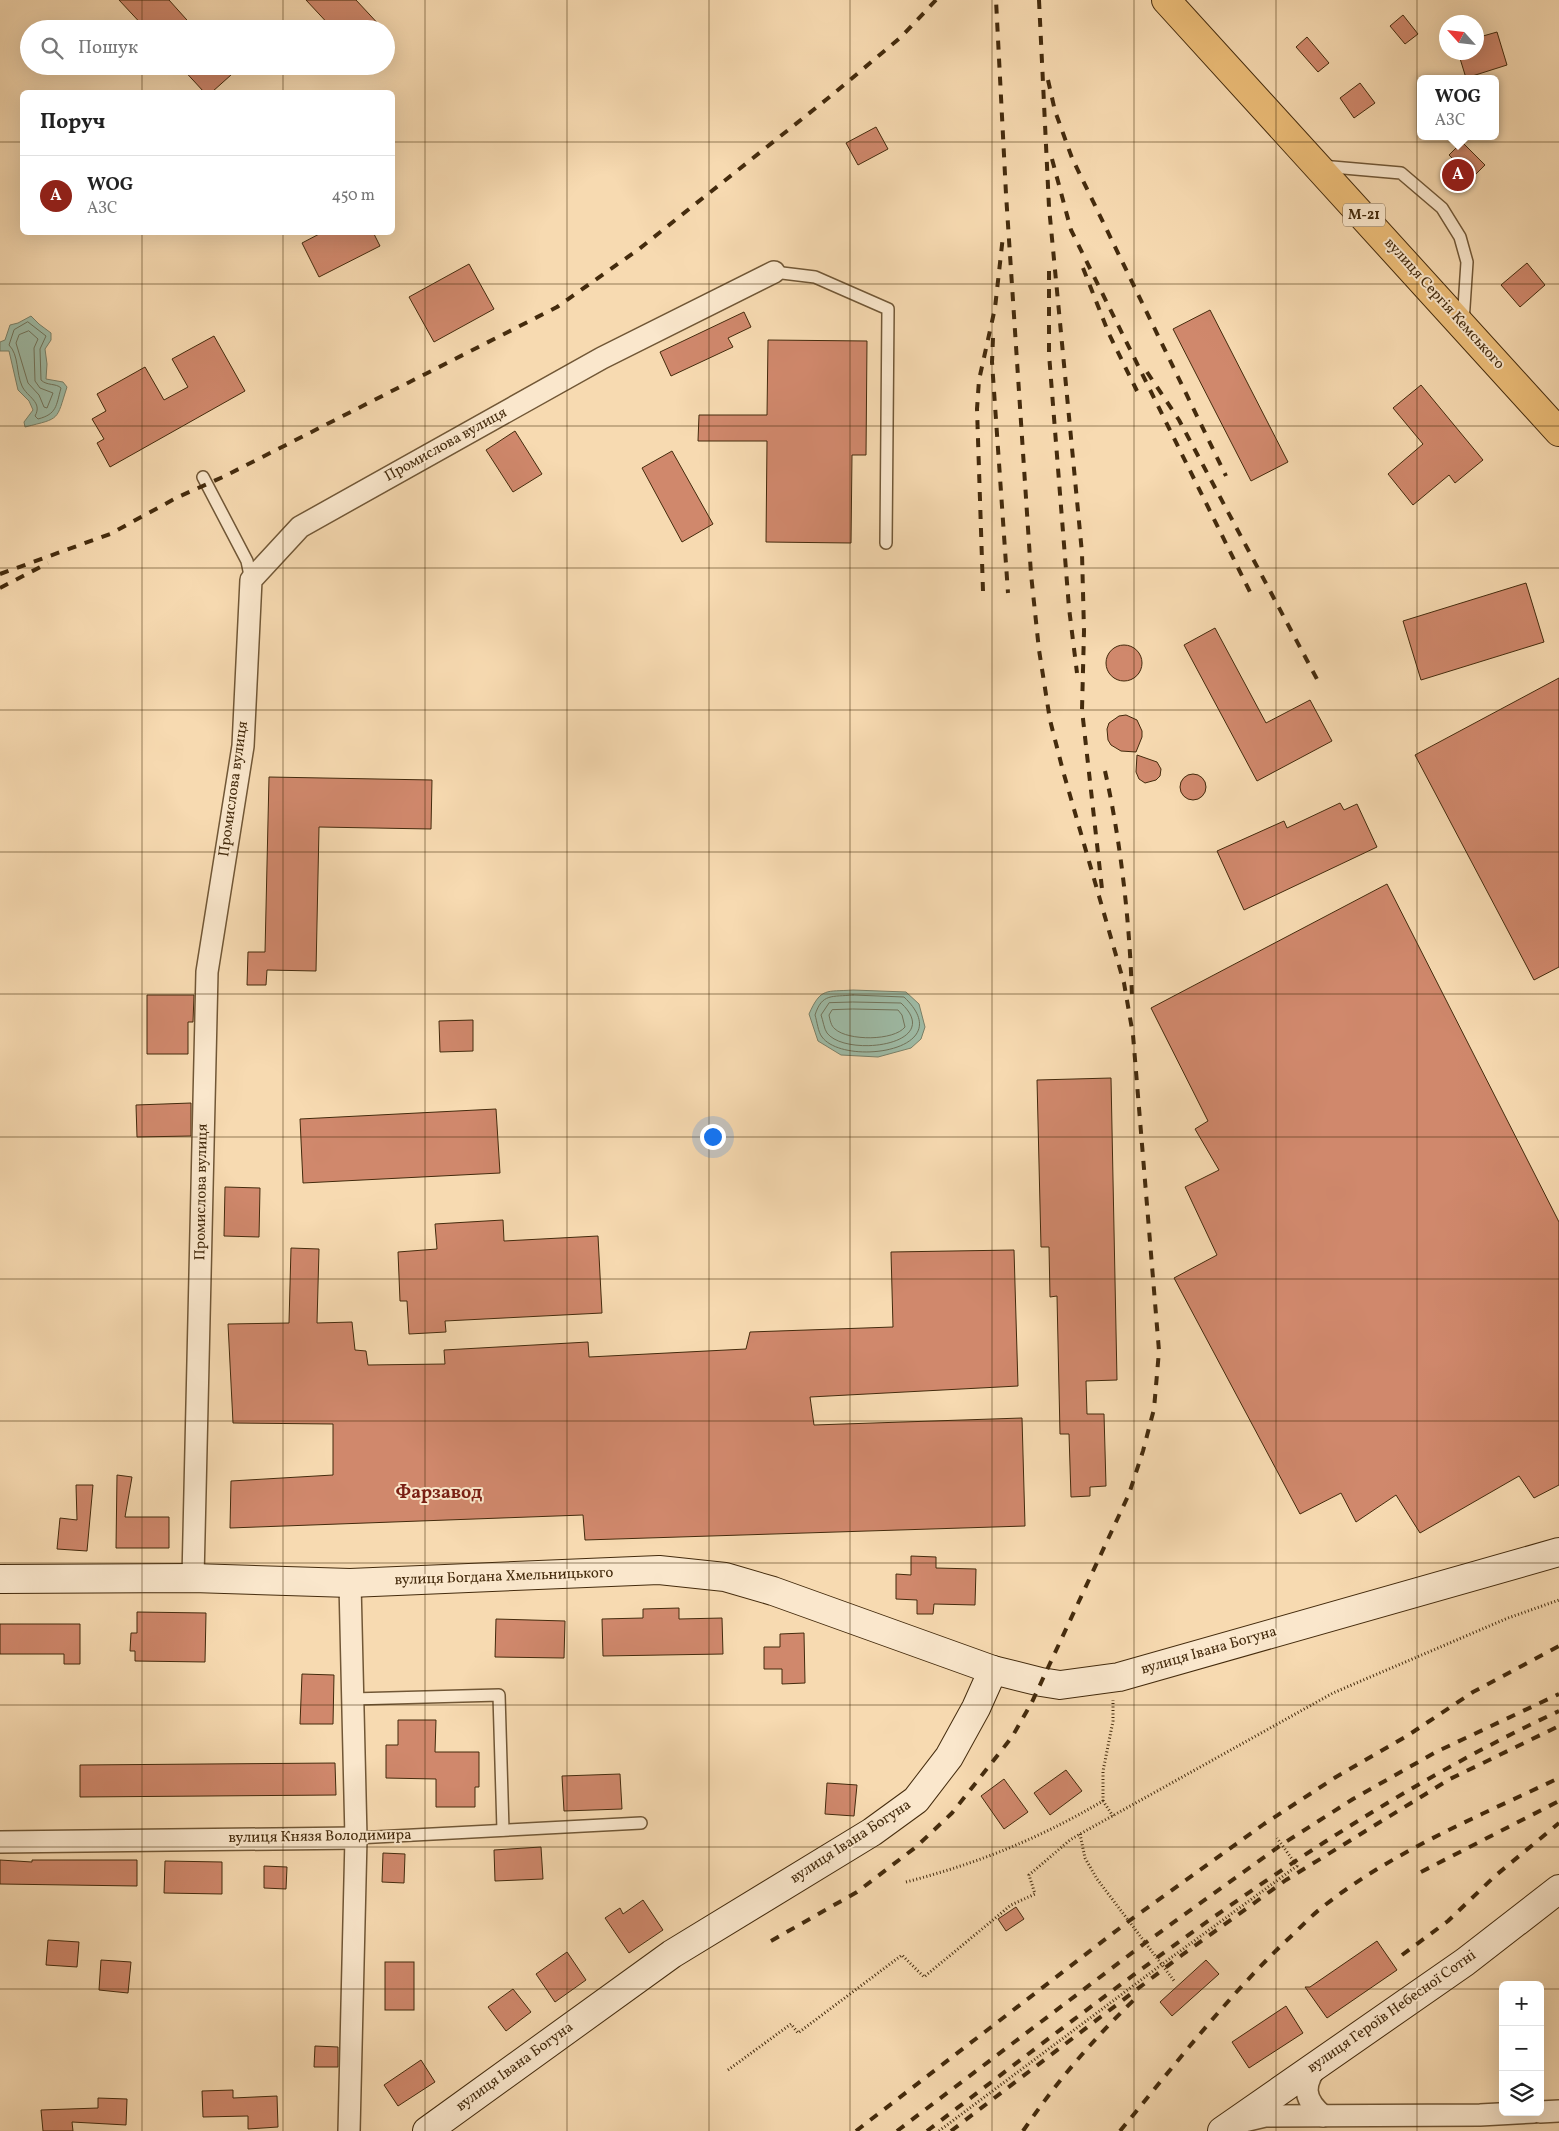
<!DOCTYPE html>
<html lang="uk">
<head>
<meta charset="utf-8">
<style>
	:root { --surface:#fff; --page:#f2f2f2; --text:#222; --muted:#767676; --line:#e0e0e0; --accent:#8f2418 }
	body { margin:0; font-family:Vollkorn,serif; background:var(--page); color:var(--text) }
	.controls { position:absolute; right:15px; bottom:15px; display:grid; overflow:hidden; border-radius:8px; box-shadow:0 5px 20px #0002 }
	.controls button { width:45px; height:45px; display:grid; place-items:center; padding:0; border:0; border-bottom:1px solid var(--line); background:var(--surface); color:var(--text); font:25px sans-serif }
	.compass { position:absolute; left:1439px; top:15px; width:45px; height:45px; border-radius:50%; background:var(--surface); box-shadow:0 5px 20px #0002; rotate:297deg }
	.you { position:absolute; left:712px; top:1136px; width:18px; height:18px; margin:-12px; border:4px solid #fff; border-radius:50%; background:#1a73e8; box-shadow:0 0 0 8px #1a73e833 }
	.badge { display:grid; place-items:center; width:32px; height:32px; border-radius:50%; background:var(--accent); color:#fff; font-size:16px; font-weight:700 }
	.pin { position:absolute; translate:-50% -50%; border:2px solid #fff; box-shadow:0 1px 5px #0006 }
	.popup { position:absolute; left:1417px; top:75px; width:82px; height:65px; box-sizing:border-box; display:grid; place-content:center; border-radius:8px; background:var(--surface); filter:drop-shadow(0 1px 4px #0005); font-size:16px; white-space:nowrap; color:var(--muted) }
	.popup b { font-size:19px; color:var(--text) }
	.popup::after { content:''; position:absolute; left:50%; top:100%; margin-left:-10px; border:10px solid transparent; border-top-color:var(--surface) }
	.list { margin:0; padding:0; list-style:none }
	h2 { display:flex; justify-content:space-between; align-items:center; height:65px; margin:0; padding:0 20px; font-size:21px }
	h2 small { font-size:16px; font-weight:400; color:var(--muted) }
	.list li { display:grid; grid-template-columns:32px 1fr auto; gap:15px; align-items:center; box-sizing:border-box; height:80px; padding:0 20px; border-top:1px solid var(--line) }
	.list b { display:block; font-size:19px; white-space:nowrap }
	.list p { margin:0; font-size:16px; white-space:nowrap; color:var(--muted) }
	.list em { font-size:16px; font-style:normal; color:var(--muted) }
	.icon { flex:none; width:28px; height:28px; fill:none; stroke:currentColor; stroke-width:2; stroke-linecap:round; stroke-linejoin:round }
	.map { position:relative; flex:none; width:1559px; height:2131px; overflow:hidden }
	.search { position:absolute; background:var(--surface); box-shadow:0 5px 20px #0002; left:20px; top:20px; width:375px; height:55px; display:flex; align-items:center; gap:12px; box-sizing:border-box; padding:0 18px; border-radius:28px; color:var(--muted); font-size:19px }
	.panel { position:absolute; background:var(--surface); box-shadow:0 5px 20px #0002; left:20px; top:90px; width:375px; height:145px; border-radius:8px }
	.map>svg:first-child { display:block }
	.water { fill:#9ebba6; stroke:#7a8169 }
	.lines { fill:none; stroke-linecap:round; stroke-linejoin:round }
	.shore { stroke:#71735a; stroke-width:1 }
	.building { fill:#d0886c; stroke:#442b0d }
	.lane-casing { stroke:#715736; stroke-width:14 }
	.street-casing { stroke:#715736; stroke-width:24 }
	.secondary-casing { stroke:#442b0d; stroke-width:30 }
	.highway-casing { stroke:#442b0d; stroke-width:30 }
	.path { stroke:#442b0d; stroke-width:3; stroke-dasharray:1 2.5; stroke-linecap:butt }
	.lane { stroke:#fae7cc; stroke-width:11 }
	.street { stroke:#fae7cc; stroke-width:21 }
	.secondary { stroke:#fae7cc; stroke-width:28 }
	.highway { stroke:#ecbd78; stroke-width:28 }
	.rail { stroke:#442b0d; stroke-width:4; stroke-dasharray:9 9; stroke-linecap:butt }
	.grid { fill:none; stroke:#442b0d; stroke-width:1; stroke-opacity:0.55 }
	.labels { text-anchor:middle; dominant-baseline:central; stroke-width:4; stroke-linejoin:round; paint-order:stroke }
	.shield { fill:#fae7cc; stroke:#7b6346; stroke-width:1 }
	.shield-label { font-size:14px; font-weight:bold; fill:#442b0d }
	.street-label { font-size:15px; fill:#442b0d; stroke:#fae7cc }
	.quarter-label { font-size:18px; font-weight:bold; fill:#7a1f14; stroke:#fae7cc }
</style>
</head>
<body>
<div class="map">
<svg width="1559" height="2131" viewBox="0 0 1559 2131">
	<rect width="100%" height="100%" fill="#f7dab1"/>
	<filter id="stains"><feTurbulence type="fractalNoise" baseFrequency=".004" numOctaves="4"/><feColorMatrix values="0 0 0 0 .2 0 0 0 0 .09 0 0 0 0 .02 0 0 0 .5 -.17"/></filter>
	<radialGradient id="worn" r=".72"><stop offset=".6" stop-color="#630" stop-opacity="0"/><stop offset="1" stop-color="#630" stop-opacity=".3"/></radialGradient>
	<g class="water">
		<path d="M31,316L39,324L51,333V340L45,349L47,364L46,379L63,382L67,387C56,421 61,418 25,427L24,422L33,410L29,401L18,390L9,351H0V342L5,340L10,325L18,323Z"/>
		<path d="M853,990L906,992L919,1004L925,1027L921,1039L911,1048L878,1057L841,1055L818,1041L809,1014C821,987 826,992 853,990Z"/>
	</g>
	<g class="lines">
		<g class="shore">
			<path d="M28,322L46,336L40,349L41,380C47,386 56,383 61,388C56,406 57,414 38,419L35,416C43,402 27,397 22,386C16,373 19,355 9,345L14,330Z"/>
			<path d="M29,331L38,339L34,348L35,381L40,388L53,393L47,408L44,407L39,395L28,383L16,343L19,335Z"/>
			<path d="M853,995L904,997C961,1051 844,1067 822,1037C818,1032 817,1021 815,1015C822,993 832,997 853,995Z"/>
			<path d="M853,1002L901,1003C946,1045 846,1058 827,1033C824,1029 823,1020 821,1015L829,1003Z"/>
			<path d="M853,1009L898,1010L902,1015L905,1027C894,1041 848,1041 835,1029C831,1026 830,1020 829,1015L832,1010Z"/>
		</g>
	</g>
	<g class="building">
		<path d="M119,0H169L195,29H146Z"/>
		<path d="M306,0H356L383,29H333Z"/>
		<path d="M1403,15L1418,34L1405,44L1390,26Z"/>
		<path d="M1497,32L1507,65L1466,78L1458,52H1476V38Z"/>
		<path d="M1307,37L1329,63L1318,72L1296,47Z"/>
		<path d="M180,66H241L212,92H204Z"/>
		<path d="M1360,83L1375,103L1354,118L1340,98Z"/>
		<path d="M876,127L888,149L858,165L846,143Z"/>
		<path d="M1462,142L1485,165L1472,178L1449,155Z"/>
		<path d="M323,232H373L380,246L319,277L302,243Z"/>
		<path d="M1527,263L1545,285L1520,307L1501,285Z"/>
		<path d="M469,264L494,309L434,342L409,297Z"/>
		<path d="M1210,310L1288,462L1251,481L1173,329Z"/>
		<path d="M744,312L751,327L728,338L733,347L671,376L660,352Z"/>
		<path d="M214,336L245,391L110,467L97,443L104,439L92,419L106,411L97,394L145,367L164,400L188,387L172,359Z"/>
		<path d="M768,340L867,341L866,455H852L851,543L766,542L767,441H698L699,415H767Z"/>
		<path d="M1421,385L1483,460L1455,483L1449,475L1413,505L1388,474L1423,444L1393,408Z"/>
		<path d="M515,431L542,474L513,492L486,450Z"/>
		<path d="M672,451L713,524L682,542L642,468Z"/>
		<path d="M1526,583L1544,642L1421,680L1403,621Z"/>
		<path d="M1215,628L1266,723L1310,700L1332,741L1257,781L1184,645Z"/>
		<circle cx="1124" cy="663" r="18"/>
		<path d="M1559,678V967L1534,980L1415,755Z"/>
		<path d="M1126,715L1137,720L1142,731V737L1136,752L1121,751L1111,745L1108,740L1107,729L1109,723L1119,716Z"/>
		<path d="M1137,755L1157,762L1161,769L1160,776L1156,780L1145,783L1139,779L1136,772Z"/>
		<circle cx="1193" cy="787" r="13"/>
		<path d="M269,777L432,780L431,829L319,827L316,971L267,970L266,985H247L248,952H265Z"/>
		<path d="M1340,803L1344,810L1357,804L1377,847L1244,910L1217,851L1284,821L1287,828Z"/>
		<path d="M1387,884L1559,1222V1485L1534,1498L1519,1476L1420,1533L1396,1495L1356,1522L1341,1493L1300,1514L1174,1278L1217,1255L1185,1187L1219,1170L1195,1129L1208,1121L1151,1008Z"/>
		<path d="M147,995H194L193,1022H188V1054H147Z"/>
		<path d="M473,1020V1051L440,1052L439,1021Z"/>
		<path d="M1111,1078L1117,1380L1086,1381L1087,1414H1104L1106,1486L1090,1487V1496L1071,1497L1069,1434H1060L1057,1296L1050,1297L1049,1247H1041L1037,1080Z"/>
		<path d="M191,1103V1136L137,1137L136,1105Z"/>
		<path d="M496,1109L500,1173L303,1183L300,1119Z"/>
		<path d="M225,1187L260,1188L259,1237L224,1236Z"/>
		<path d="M503,1220L504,1241L598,1236L602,1313L445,1321L446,1332L409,1334L407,1301H400L398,1252L437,1249L435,1224Z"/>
		<path d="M291,1248L319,1249L317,1323L352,1322L355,1350L366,1351L368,1365L445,1364L444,1350L588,1342L589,1357L746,1349L750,1332L893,1327L891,1252L1014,1250L1018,1386L810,1397L814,1425L1022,1418L1025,1526L585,1540L583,1515L230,1528L231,1481L333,1475V1424L233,1423L228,1324L289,1323Z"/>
		<path d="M117,1475L132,1477L125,1517H169V1548H116Z"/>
		<path d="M76,1485H93L87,1551L57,1549L60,1518L77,1520Z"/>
		<path d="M911,1556L936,1557V1568L976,1569L975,1605L934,1604L933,1614H917V1600L896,1599V1574L911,1575Z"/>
		<path d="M679,1608V1619L722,1618L723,1654L603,1656L602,1619L643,1618V1609Z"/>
		<path d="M137,1612L206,1613L205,1662L135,1661V1651H130L131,1633H137Z"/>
		<path d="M496,1619L565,1621L564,1658L495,1657Z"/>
		<path d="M0,1624H80V1664H64V1654H0Z"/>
		<path d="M804,1633L805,1683L782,1684V1669H764V1647H780V1634Z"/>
		<path d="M302,1674L334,1675L333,1724H300Z"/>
		<path d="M398,1720H436L435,1752H479V1787H475V1807H436V1779L386,1778V1745H398Z"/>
		<path d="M335,1763L336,1795L80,1797V1765Z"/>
		<path d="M1066,1770L1082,1791L1050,1815L1034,1793Z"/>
		<path d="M620,1774L622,1809L564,1811L562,1776Z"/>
		<path d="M1004,1779L1028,1812L1004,1829L981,1796Z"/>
		<path d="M827,1783L857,1785L854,1816L825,1814Z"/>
		<path d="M541,1847L543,1879L495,1881L494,1850Z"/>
		<path d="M383,1853L405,1854L404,1883L382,1882Z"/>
		<path d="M0,1860L32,1862V1860H137V1886L0,1884Z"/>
		<path d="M165,1861L222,1862V1894L164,1893Z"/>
		<path d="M264,1866L287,1867L286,1889L264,1888Z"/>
		<path d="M643,1900L663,1930L629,1953L605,1918L620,1908L623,1914Z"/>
		<path d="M1016,1907L1024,1919L1006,1931L998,1919Z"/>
		<path d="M48,1940L79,1942L77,1967L46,1965Z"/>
		<path d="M1377,1941L1397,1970L1327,2018L1305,1987H1310Z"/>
		<path d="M567,1952L586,1980L555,2002L536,1974Z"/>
		<path d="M101,1960L131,1962L128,1993L99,1990Z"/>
		<path d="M1206,1960L1219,1974L1172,2016L1160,2002Z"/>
		<rect x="385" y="1962" width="29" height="48"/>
		<path d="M513,1989L531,2012L506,2031L488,2007Z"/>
		<path d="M1286,2006L1303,2033L1249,2068L1232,2042Z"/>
		<path d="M315,2046L338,2047V2067H314Z"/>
		<path d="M421,2060L435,2082L398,2106L384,2085Z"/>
		<path d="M233,2090V2098L277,2096L278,2127L248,2129V2116L203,2117L202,2091Z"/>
		<path d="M98,2098L127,2099L126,2125L72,2122L73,2131H43L41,2110L98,2108Z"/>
	</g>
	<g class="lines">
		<g class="lane-casing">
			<g id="lane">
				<path d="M1321,166L1401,173L1442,208L1460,237L1467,262L1463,322"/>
				<path d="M774,272L815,277L888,309L886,543"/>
				<path d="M203,477L247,561L251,580"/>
				<path d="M353,1699L499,1695L503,1830"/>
				<path d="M356,1838L641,1823"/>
			</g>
		</g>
		<g class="street-casing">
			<g id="street">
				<path d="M193,1578L207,972L243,746L251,580L300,527L602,358L774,272"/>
				<path d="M0,1842L356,1838"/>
				<path d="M1319,2063C1303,2084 1302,2098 1323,2116"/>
				<path d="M1540,2112L1559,2111"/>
				<path d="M1240,2122L1265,2116L1480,2115L1534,2112"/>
				<path d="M349,2131L356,1838L350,1583"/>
			</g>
		</g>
		<g class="secondary-casing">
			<g id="secondary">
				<path d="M0,1579L193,1578L350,1583L659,1570L725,1577L773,1591L993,1670L1041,1682L1060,1685L1119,1677L1559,1552"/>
				<path d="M427,2131L672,1954L872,1832L916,1800L949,1757L976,1708L993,1670"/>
				<path d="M1222,2131L1465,1962L1559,1889"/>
			</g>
		</g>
		<g class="highway-casing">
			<path id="highway" d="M1166,0L1559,432"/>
		</g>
		<g class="path">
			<path d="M1103,1801V1771L1113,1721V1700"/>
			<path d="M1080,1834L1085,1858L1097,1879L1175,1982"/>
			<path d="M906,1882C979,1863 1038,1839 1103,1801L1113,1816"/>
			<path d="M728,2070L791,2024L798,2033L902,1955L924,1977L1011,1905L1035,1894L1029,1875L1070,1840L1080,1834L1333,1693L1508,1618L1559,1600"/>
			<path d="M939,2131L1161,1965L1297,1866L1277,1838"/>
		</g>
		<use href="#lane" class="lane"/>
		<use href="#street" class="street"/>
		<use href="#secondary" class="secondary"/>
		<use href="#highway" class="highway"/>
		<g class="rail">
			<path d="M1039,0L1049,207L1082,553L1084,631L1082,710L1102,889"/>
			<path d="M1048,80L1055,111L1072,158L1226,476"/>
			<path d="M1052,159L1071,230L1251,594"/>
			<path d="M1083,268L1109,334L1137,391"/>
			<path d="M1049,271V354L1069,608L1077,673"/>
			<path d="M993,338L992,362L1008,593"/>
			<path d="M1147,372L1179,420L1318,681"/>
			<path d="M0,574L110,534L178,497L223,477L557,307L639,249L832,95L901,37L936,0"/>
			<path d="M0,588L48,563"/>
			<path d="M983,591L977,409L979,380L995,308L1003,236"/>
			<path d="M1105,771C1121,842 1130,925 1132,998"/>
			<path d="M1421,1872L1559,1801"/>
			<path d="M771,1941L857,1892L916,1847L952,1813L1012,1737L1032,1702L1129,1494L1143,1451L1154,1409L1159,1351L1133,1035L1124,983L1063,771L1050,720L1039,650L1031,574L1006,194L996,0"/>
			<path d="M1402,1955L1448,1921L1495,1876L1559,1823"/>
			<path d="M856,2131L1129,1921L1264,1824L1336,1777L1407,1736L1473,1692L1559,1646"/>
			<path d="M897,2131L1145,1943L1281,1845L1353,1799L1436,1752L1559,1694"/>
			<path d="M927,2131C1129,1978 1328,1819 1559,1711"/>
			<path d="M951,2131L1182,1955L1286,1880L1450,1779L1559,1726"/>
			<path d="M1023,2131C1057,2081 1095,2037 1138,1996"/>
			<path d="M1120,2131C1174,2066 1226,1998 1287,1940C1298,1930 1309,1918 1320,1909C1391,1852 1477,1817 1559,1778"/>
		</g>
	</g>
	<path class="grid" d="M142,0V29M283,0V29M425,0V2131M567,0V2131M709,0V2131M850,0V2131M992,0V2131M1134,0V2131M1276,0V2131M1417,0V2131M142,66V92M283,66V92M0,142H22M392,142H1559M142,232V2131M283,232V2131M0,284H1559M0,426H1559M0,568H1559M0,710H1559M0,852H1559M0,994H1559M0,1137H1559M0,1279H1559M0,1421H1559M0,1563H1559M0,1705H1559M0,1847H1559M0,1989H1503M1540,1989H1559"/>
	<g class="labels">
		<rect class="shield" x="1343" y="203.5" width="42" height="23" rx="4"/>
		<g class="shield-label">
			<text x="1364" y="215">М-21</text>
		</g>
		<g class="street-label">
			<text transform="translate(1444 304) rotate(48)">вулиця Сергія Кемського</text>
			<text transform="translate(446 445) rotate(-29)">Промислова вулиця</text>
			<text transform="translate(234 789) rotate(-82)">Промислова вулиця</text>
			<text transform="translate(202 1192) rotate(-89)">Промислова вулиця</text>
			<text transform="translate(504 1577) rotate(-2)">вулиця Богдана Хмельницького</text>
			<text transform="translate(1209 1651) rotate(-16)">вулиця Івана Богуна</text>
			<text transform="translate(320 1837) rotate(-1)">вулиця Князя Володимира</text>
			<text transform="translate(851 1842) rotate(-33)">вулиця Івана Богуна</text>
			<text transform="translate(1392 2012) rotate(-35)">вулиця Героїв Небесної Сотні</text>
			<text transform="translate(515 2067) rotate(-36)">вулиця Івана Богуна</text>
		</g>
		<g class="quarter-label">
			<text x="439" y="1493">Фарзавод</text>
		</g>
	</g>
	<rect width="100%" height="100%" filter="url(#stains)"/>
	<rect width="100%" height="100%" fill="url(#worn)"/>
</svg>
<div class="controls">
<button>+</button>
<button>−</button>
<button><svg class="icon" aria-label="layers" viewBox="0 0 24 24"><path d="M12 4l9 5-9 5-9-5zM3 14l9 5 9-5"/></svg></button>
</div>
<svg class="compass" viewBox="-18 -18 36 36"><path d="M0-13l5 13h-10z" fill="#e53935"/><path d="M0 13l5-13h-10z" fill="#767676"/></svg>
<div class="you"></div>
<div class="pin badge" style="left:1458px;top:175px">A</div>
<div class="popup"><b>WOG</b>АЗС</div>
<div class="search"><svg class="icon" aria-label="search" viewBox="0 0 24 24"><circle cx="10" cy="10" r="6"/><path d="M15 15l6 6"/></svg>Пошук</div>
<section class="panel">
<h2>Поруч<small></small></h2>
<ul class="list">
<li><span class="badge">A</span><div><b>WOG</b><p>АЗС</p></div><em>450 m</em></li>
</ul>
</section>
</div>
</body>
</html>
